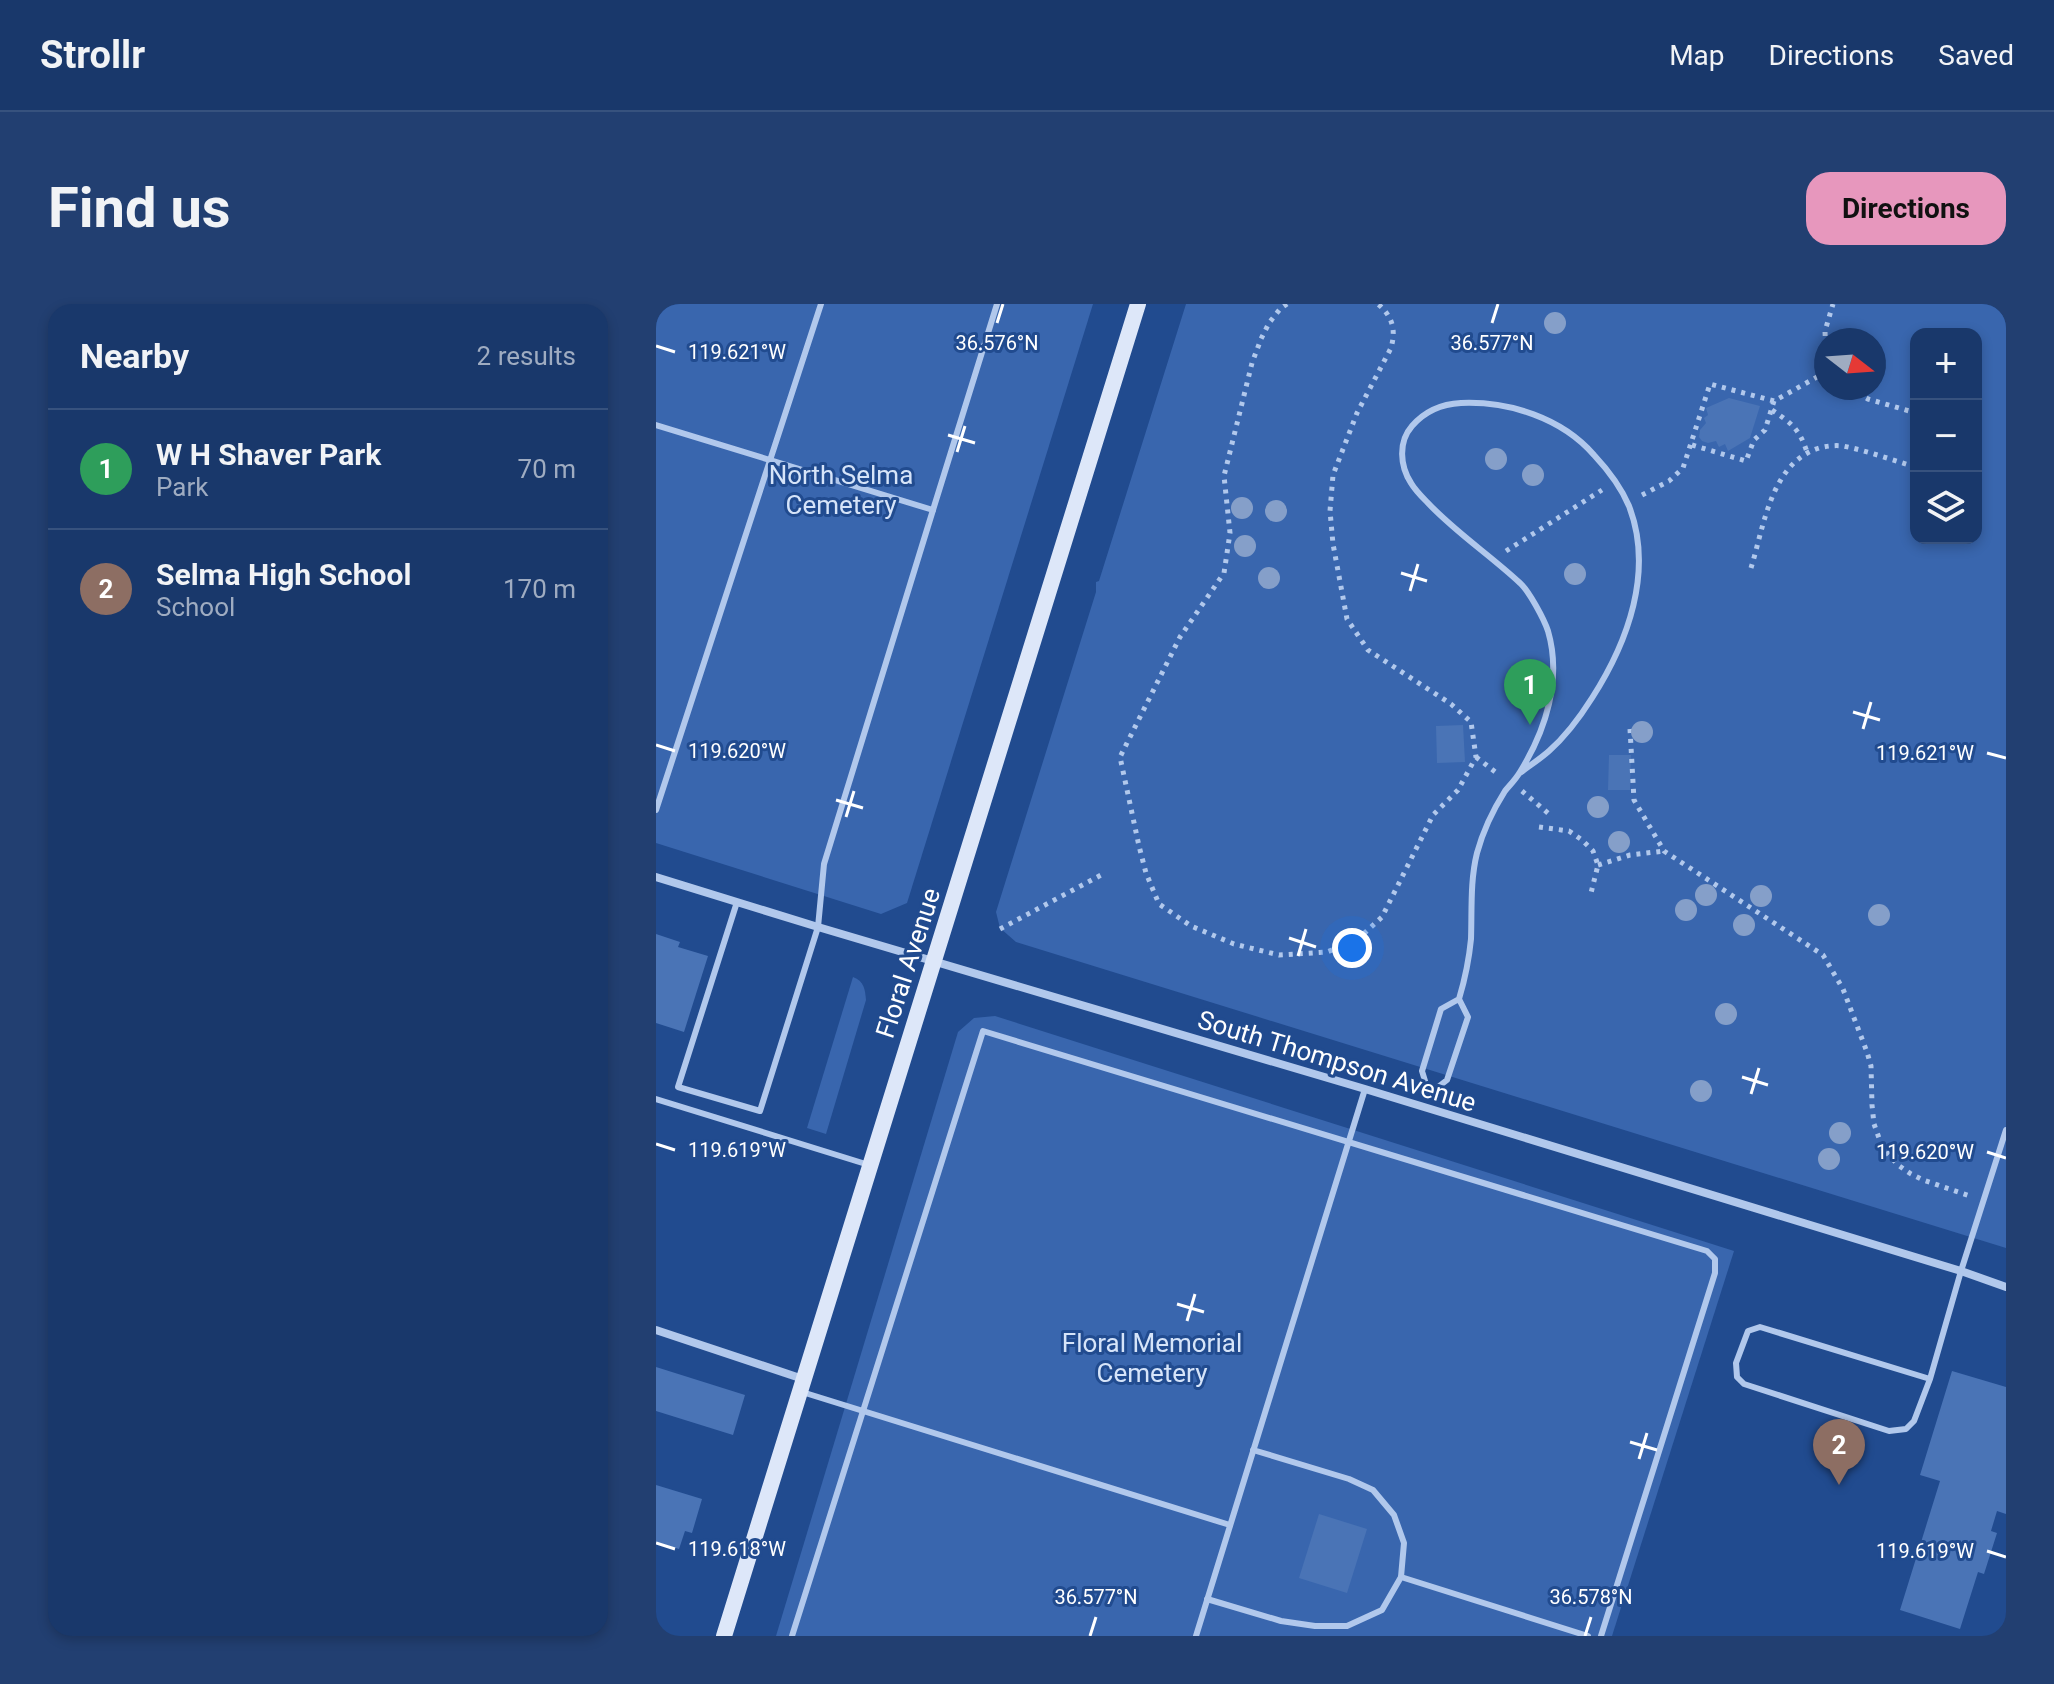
<!DOCTYPE html>
<html lang="en">
<head>
<meta charset="utf-8">
<style>
	:root { --surface:#19386b; --page:#223f71; --text:#f1f3f6; --muted:#9facc1; --line:#37527e; --accent:#e797bd }
	body { margin:0; font-family:Roboto,sans-serif; background:var(--page); color:var(--text) }
	.controls { position:absolute; right:24px; top:24px; display:grid; overflow:hidden; border-radius:16px; box-shadow:0 4px 12px #0003 }
	.controls button { width:72px; height:72px; display:grid; place-items:center; padding:0; border:0; border-bottom:2px solid var(--line); background:var(--surface); color:var(--text); font:40px sans-serif }
	.compass { position:absolute; left:1158px; top:24px; width:72px; height:72px; border-radius:50%; background:var(--surface); box-shadow:0 4px 12px #0003; rotate:107deg }
	.you { position:absolute; left:696px; top:644px; width:28px; height:28px; margin:-20px; border:6px solid #fff; border-radius:50%; background:#1a73e8; box-shadow:0 0 0 12px #1a73e833 }
	.badge { display:grid; place-items:center; width:52px; height:52px; border-radius:50%; background:var(--accent); color:#fff; font-size:26px; font-weight:700 }
	.pin { position:absolute; translate:-50% -66px; filter:drop-shadow(0 2px 4px #0008) }
	.pin::after { content:''; position:absolute; top:42px; width:28px; height:24px; background:inherit; clip-path:polygon(0 0,100% 0,50% 100%) }
	.list { margin:0; padding:0; list-style:none }
	h2 { display:flex; justify-content:space-between; align-items:center; height:104px; margin:0; padding:0 32px; font-size:34px }
	h2 small { font-size:26px; font-weight:400; color:var(--muted) }
	.list li { display:grid; grid-template-columns:52px 1fr auto; gap:24px; align-items:center; box-sizing:border-box; height:120px; padding:0 32px; border-top:2px solid var(--line) }
	.list b { display:block; font-size:30px; white-space:nowrap }
	.list p { margin:0; font-size:26px; white-space:nowrap; color:var(--muted) }
	.list em { font-size:26px; font-style:normal; color:var(--muted) }
	.icon { flex:none; width:44px; height:44px; fill:none; stroke:currentColor; stroke-width:2; stroke-linecap:round; stroke-linejoin:round }
	.map { position:relative; flex:none; width:1350px; height:1332px; overflow:hidden; border-radius:24px }
	header { display:flex; align-items:center; gap:48px; box-sizing:border-box; height:112px; padding:0 40px; background:var(--surface); border-bottom:2px solid var(--line) }
	header strong { font-size:38px }
	nav { display:flex; gap:44px; margin-inline-start:auto; font-size:28px }
	.intro { display:flex; align-items:center; justify-content:space-between; box-sizing:border-box; height:192px; padding:0 48px }
	h1 { margin:0; font-size:56px }
	.button { padding:20px 36px; border-radius:24px; background:var(--accent); color:#111; font-size:28px; font-weight:700 }
	main { display:flex; gap:48px; padding:0 48px }
	aside { flex:1; background:var(--surface); border-radius:24px; box-shadow:0 4px 12px #0003 }
	.map>svg:first-child { display:block }
	.green { fill:#3966ae; fill-rule:evenodd }
	.building { fill:#4a74b6 }
	.lines { fill:none; stroke-linecap:round; stroke-linejoin:round }
	.path { stroke:#b1c8ec; stroke-width:5; stroke-dasharray:4 6; stroke-linecap:butt }
	.service { stroke:#b1c8ec; stroke-width:6 }
	.minor { stroke:#b1c8ec; stroke-width:8 }
	.secondary { stroke:#dde7f9; stroke-width:16 }
	.tree { fill:#859fc9 }
	.ticks { fill:none; stroke:#fff; stroke-width:3 }
	.labels { text-anchor:middle; dominant-baseline:central; stroke-width:6; stroke-linejoin:round; paint-order:stroke }
	.park-label { font-size:26px; fill:#d6e4f9; stroke:#214b8f }
	.street-label { font-size:26px; fill:#fff; stroke:#214b8f }
	.ticks-label { font-size:20px; text-anchor:middle; fill:#fff; stroke:#214b8f; stroke-width:6; stroke-linejoin:round; paint-order:stroke }
</style>
</head>
<body>
<header>
<strong>Strollr</strong>
<nav><a>Map</a><a>Directions</a><a>Saved</a></nav>
</header>
<div class="intro"><h1>Find us</h1><a class="button">Directions</a></div>
<main>
<aside>
<h2>Nearby<small>2 results</small></h2>
<ul class="list">
<li><span class="badge" style="background:#2e9e5b">1</span><div><b>W H Shaver Park</b><p>Park</p></div><em>70 m</em></li>
<li><span class="badge" style="background:#8d6e63">2</span><div><b>Selma High School</b><p>School</p></div><em>170 m</em></li>
</ul>
</aside>
<div class="map">
<svg width="1350" height="1332" viewBox="0 0 1350 1332">
	<rect width="100%" height="100%" fill="#214b8f"/>
	<g class="green">
		<path d="M0,0H437L251,599L225,610L0,539Z"/>
		<path d="M530,0H1350V944L360,638L344,624L340,608L440,288V278L443,277ZM1260,30H1320V234H1260ZM1170,36H1218V84H1170Z"/>
		<path d="M197,673C208,677 209,685 210,696L170,830L151,824Z"/>
		<path d="M339,712L1078,947L956,1332H120L302,728L318,714Z"/>
	</g>
	<g class="building">
		<path d="M1073,94L1104,102L1094,134L1072,147L1069,140L1063,143L1060,137L1052,139L1046,137L1043,133L1044,126L1050,119L1048,114L1052,111L1050,104Z"/>
		<path d="M807,421L809,458L781,459L780,422Z"/>
		<path d="M953,451H975L974,486H952Z"/>
		<path d="M0,630L24,638L22,643L52,652L28,728L0,719Z"/>
		<path d="M0,1063L89,1091L77,1131L0,1107Z"/>
		<path d="M1296,1067L1350,1083V1210L1341,1207L1335,1227L1341,1229L1328,1270L1322,1268L1304,1325L1244,1306L1284,1177L1264,1171Z"/>
		<path d="M0,1181L46,1195L36,1229L29,1227L23,1245L0,1238Z"/>
		<path d="M663,1210L711,1225L691,1289L643,1274Z"/>
	</g>
	<g class="lines">
		<g class="path">
			<path d="M631,0L624,5L613,19L605,35L596,59L568,172L574,229L568,269L524,333L464,453L483,542L490,569L503,600L535,622L578,640L623,651L671,648L701,636L726,613L777,511L802,486L820,453L815,418L795,400L712,346L691,315L677,240L674,207L677,171L701,109L735,44C740,26 737,13 722,0"/>
			<path d="M1170,52L1169,27L1177,0"/>
			<path d="M1193,84L1212,95L1260,109"/>
			<path d="M1116,106C1135,119 1143,124 1151,148"/>
			<path d="M1036,141L1090,157L1098,136L1109,126L1118,97"/>
			<path d="M986,191L1013,177L1027,164L1054,80L1118,97L1170,68"/>
			<path d="M850,247L946,186"/>
			<path d="M1095,264C1108,222 1115,159 1163,144C1171,142 1179,141 1187,142C1212,147 1236,156 1260,163"/>
			<path d="M974,425L978,496L1008,547L1167,651L1187,685L1211,748L1215,762L1216,801L1218,820L1223,834L1232,850L1242,861L1255,870L1267,876L1314,892"/>
			<path d="M820,453L842,470"/>
			<path d="M866,487L893,510"/>
			<path d="M883,523L913,527L926,536L937,547L942,561L935,589"/>
			<path d="M942,561L974,551L1008,547"/>
			<path d="M344,625L447,570"/>
		</g>
		<g class="service">
			<path d="M0,121L277,206L168,560L162,623L104,807L22,783L81,598"/>
			<path d="M277,206L341,0"/>
			<path d="M0,506L165,0"/>
			<path d="M803,695L812,713L791,776L773,790L766,767L785,705L803,695C809,675 813,656 815,635C816,606 814,577 821,549C827,527 837,506 849,487C854,481 860,475 864,468C890,426 906,375 892,327C888,315 873,287 864,279C834,251 799,228 771,198C765,192 759,186 755,179C744,162 742,138 756,122C769,107 785,100 805,99C853,97 906,114 938,151C952,166 965,183 973,202C998,267 972,338 936,394C924,413 910,432 893,447C884,455 873,462 864,469"/>
			<path d="M0,795L213,861"/>
			<path d="M1274,1075L1104,1023L1092,1027L1080,1059L1081,1073L1088,1080L1233,1127L1250,1125L1258,1117L1274,1075L1305,967L1350,826"/>
			<path d="M146,1088L574,1221"/>
			<path d="M597,1146L693,1175L717,1186L738,1211L748,1239L745,1273"/>
			<path d="M551,1295L625,1317L659,1322H691L726,1306L745,1273L932,1332"/>
			<path d="M136,1332L327,727L1051,947L1059,955V969L945,1332"/>
			<path d="M540,1332L709,785"/>
		</g>
		<g class="minor">
			<path d="M0,573L162,623L709,785L1305,967L1350,983"/>
			<path d="M0,1026L147,1075"/>
		</g>
		<path class="secondary" d="M68,1332L482,0"/>
	</g>
	<g class="tree">
		<circle cx="899" cy="19" r="11"/>
		<circle cx="840" cy="155" r="11"/>
		<circle cx="877" cy="171" r="11"/>
		<circle cx="586" cy="204" r="11"/>
		<circle cx="620" cy="207" r="11"/>
		<circle cx="589" cy="242" r="11"/>
		<circle cx="919" cy="270" r="11"/>
		<circle cx="613" cy="274" r="11"/>
		<circle cx="986" cy="428" r="11"/>
		<circle cx="942" cy="503" r="11"/>
		<circle cx="963" cy="538" r="11"/>
		<circle cx="1050" cy="591" r="11"/>
		<circle cx="1105" cy="592" r="11"/>
		<circle cx="1030" cy="606" r="11"/>
		<circle cx="1223" cy="611" r="11"/>
		<circle cx="1088" cy="621" r="11"/>
		<circle cx="1070" cy="710" r="11"/>
		<circle cx="1045" cy="787" r="11"/>
		<circle cx="1184" cy="829" r="11"/>
		<circle cx="1173" cy="855" r="11"/>
	</g>
	<path class="ticks" d="M341,19L347,0M836,19L842,0M0,42L19,48M292,131L319,139M301,148L309,122M745,269L771,277M754,287L762,260M1197,408L1224,416M1207,425L1215,398M0,441L19,447M1331,449L1350,454M180,496L207,504M190,513L198,487M633,634L660,643M642,652L650,625M1086,773L1112,781M1095,790L1103,764M0,840L19,846M1331,848L1350,854M521,1000L548,1008M531,1017L539,990M974,1138L1001,1146M983,1155L991,1129M0,1239L19,1245M1331,1247L1350,1253M434,1332L440,1313M929,1332L935,1313"/>
	<g class="labels">
		<g class="park-label">
			<text x="185" y="171">North Selma<tspan x="185" dy="30">Cemetery</tspan></text>
			<text x="496" y="1039">Floral Memorial<tspan x="496" dy="30">Cemetery</tspan></text>
		</g>
		<g class="street-label">
			<text transform="translate(252 659) rotate(-72)">Floral Avenue</text>
			<text transform="translate(681 757) rotate(17)">South Thompson Avenue</text>
		</g>
	</g>
	<g class="ticks-label">
		<text x="341" y="46">36.576°N</text>
		<text x="836" y="46">36.577°N</text>
		<text x="81" y="55">119.621°W</text>
		<text x="81" y="454">119.620°W</text>
		<text x="1269" y="456">119.621°W</text>
		<text x="81" y="853">119.619°W</text>
		<text x="1269" y="855">119.620°W</text>
		<text x="81" y="1252">119.618°W</text>
		<text x="1269" y="1254">119.619°W</text>
		<text x="440" y="1300">36.577°N</text>
		<text x="935" y="1300">36.578°N</text>
	</g>
</svg>
<div class="controls">
<button>+</button>
<button>−</button>
<button><svg class="icon" aria-label="layers" viewBox="0 0 24 24"><path d="M12 4l9 5-9 5-9-5zM3 14l9 5 9-5"/></svg></button>
</div>
<svg class="compass" viewBox="-18 -18 36 36"><path d="M0-13l5 13h-10z" fill="#e53935"/><path d="M0 13l5-13h-10z" fill="#9facc1"/></svg>
<div class="you"></div>
<div class="pin badge" style="left:874px;top:421px;background:#2e9e5b">1</div>
<div class="pin badge" style="left:1183px;top:1181px;background:#8d6e63">2</div>
</div>
</main>
</body>
</html>
